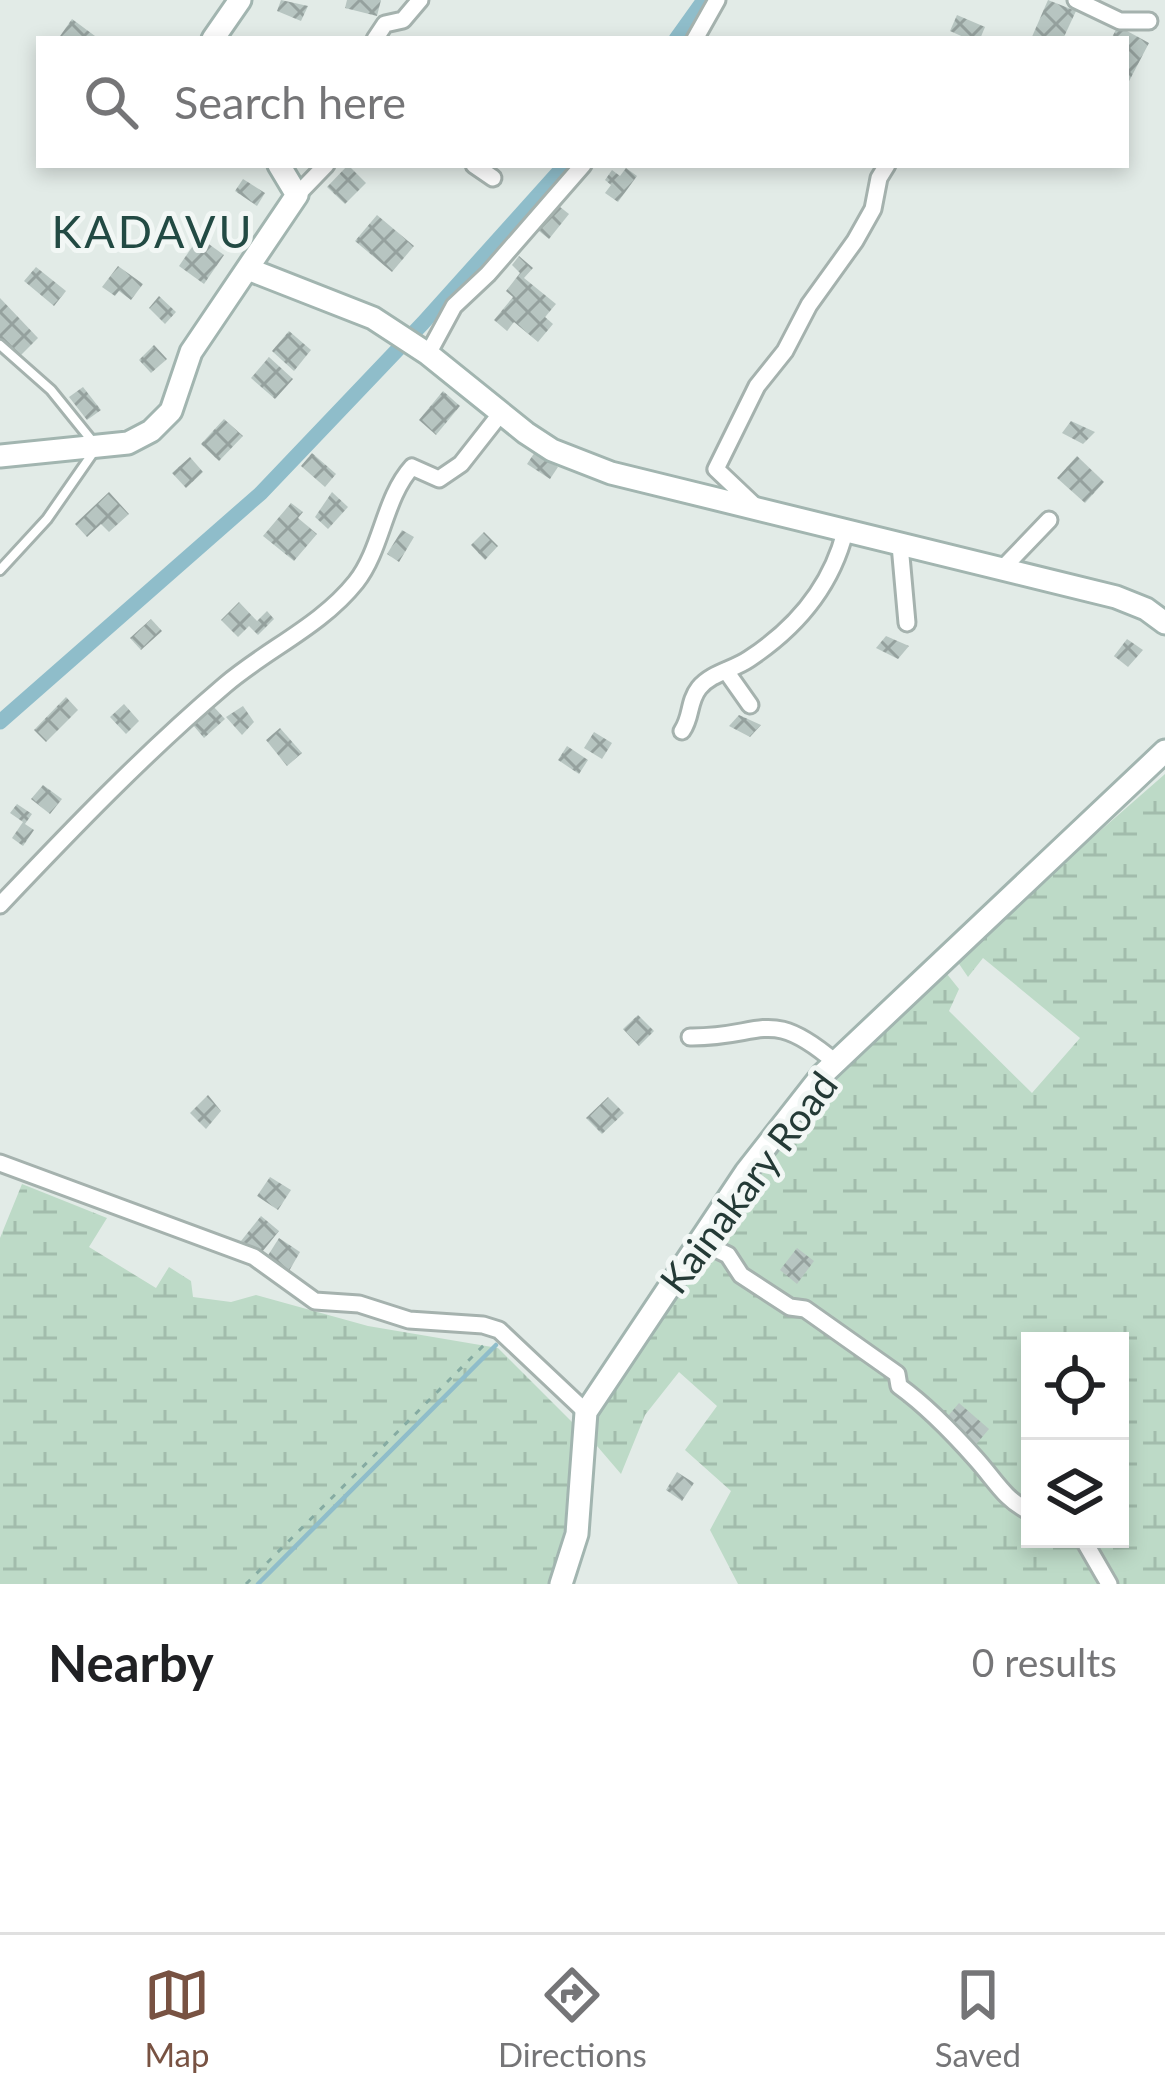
<!DOCTYPE html>
<html lang="en">
<head>
<meta charset="utf-8">
<style>
	:root { --surface:#fff; --page:#f6f6f6; --text:#202124; --muted:#757577; --line:#e0e0e0; --accent:#785242 }
	body { margin:0; font-family:Lato,sans-serif; background:var(--page); color:var(--text) }
	.controls { position:absolute; right:36px; bottom:36px; display:grid; overflow:hidden; border-radius:0px; box-shadow:0 6px 18px #0003 }
	.controls button { width:108px; height:108px; display:grid; place-items:center; padding:0; border:0; border-bottom:3px solid var(--line); background:var(--surface); color:var(--text); font:60px sans-serif }
	.list { margin:0; padding:0; list-style:none }
	h2 { display:flex; justify-content:space-between; align-items:center; height:156px; margin:0; padding:0 48px; font-size:51px }
	h2 small { font-size:39px; font-weight:400; color:var(--muted) }
	.icon { flex:none; width:66px; height:66px; fill:none; stroke:currentColor; stroke-width:2; stroke-linecap:round; stroke-linejoin:round }
	.map { position:relative; flex:none; width:1165px; height:1584px; overflow:hidden }
	.search { position:absolute; background:var(--surface); box-shadow:0 6px 18px #0003; left:36px; right:36px; top:36px; height:132px; display:flex; align-items:center; gap:30px; box-sizing:border-box; padding:0 42px; border-radius:0px; color:var(--muted); font-size:45px }
	.sheet { height:348px; background:var(--surface) }
	nav { display:flex; justify-content:space-around; align-items:center; box-sizing:border-box; height:168px; border-top:3px solid var(--line); background:var(--surface); font-size:33px; color:var(--muted) }
	nav a { display:grid; justify-items:center; gap:6px }
	nav .on { color:var(--accent) }
	.map>svg:first-child { display:block }
	.wetland { fill:url(#wetland-marsh); fill-rule:evenodd }
	.lines { fill:none; stroke-linecap:round; stroke-linejoin:round }
	.stream { stroke:#8fbdca; stroke-width:4.5 }
	.canal { stroke:#8fbdca; stroke-width:15 }
	.building { fill:url(#building-cross-hatch) }
	.service-casing { stroke:#a5b2ae; stroke-width:14 }
	.minor-casing { stroke:#a5b2ae; stroke-width:21 }
	.secondary-casing { stroke:#a2b5b0; stroke-width:27 }
	.path { stroke:#85aba2; stroke-width:3; stroke-dasharray:6 9; stroke-linecap:butt }
	.service { stroke:#fff; stroke-width:8 }
	.minor { stroke:#fff; stroke-width:15 }
	.secondary { stroke:#fff; stroke-width:21 }
	.labels { text-anchor:middle; dominant-baseline:central; stroke-width:10; stroke-linejoin:round; paint-order:stroke }
	.street-label { font-size:39px; fill:#243a36; stroke:#f2f7f5 }
	.quarter-label { font-size:45px; letter-spacing:3px; fill:#224a43; stroke:#f2f7f5 }
</style>
</head>
<body>
<div class="map">
<svg width="1165" height="1584" viewBox="0 0 1165 1584">
	<defs>
		<pattern id="wetland-marsh" width="20" height="14" patternUnits="userSpaceOnUse" patternTransform="scale(3)"><rect width="20" height="14" fill="#bddac7"/><path d="M1 5h8M5 5V1M11 12h8M15 12V8" fill="none" stroke="#a2bcac"/></pattern>
		<pattern id="building-cross-hatch" width="8" height="8" patternUnits="userSpaceOnUse" patternTransform="scale(3)"><rect width="8" height="8" fill="#b7c5c1"/><path d="M0 0l8 8M0 8l8-8" fill="none" stroke="#95a19e"/></pattern>
	</defs>
	<rect width="100%" height="100%" fill="#e2ebe7"/>
	<g class="wetland">
		<path d="M1165,774V1584H738L710,1530L731,1491L685,1450L717,1406L679,1372L645,1415L621,1474L591,1439L602,1405L816,1095L943,969L959,989L949,1011L1032,1093L1080,1038L983,958L968,977L955,958ZM1030,1341H1120V1539H1030Z"/>
		<path d="M22,1184L107,1218L89,1247L156,1288L169,1267L191,1281L193,1297L231,1302L256,1295L368,1326L498,1348L573,1423L563,1542L551,1584H0V1238Z"/>
	</g>
	<g class="lines">
		<path class="stream" d="M258,1584L496,1345"/>
		<g class="canal">
			<path d="M676,39L704,0"/>
			<path d="M0,722L261,493L423,323L565,165"/>
		</g>
	</g>
	<g class="building">
		<path d="M281,0L308,6L301,21L277,11Z"/>
		<path d="M347,0H381L377,16L345,8Z"/>
		<path d="M1048,0L1076,11L1063,39H1031Z"/>
		<path d="M957,15L985,27L980,39H968L950,31Z"/>
		<path d="M72,19L95,36L93,39H58Z"/>
		<path d="M1118,26L1149,43L1126,87V39H1111Z"/>
		<path d="M348,165L366,183L345,204L327,187Z"/>
		<path d="M626,168L637,176L618,202L605,193L611,185L605,180L612,170L620,176Z"/>
		<path d="M243,179L265,193L257,206L235,191Z"/>
		<path d="M555,203L569,214L549,239L534,227Z"/>
		<path d="M377,215L414,246L392,272L355,241Z"/>
		<path d="M199,237L224,255L204,284L179,266Z"/>
		<path d="M519,256L533,268L524,278L556,304L545,317L553,324L538,342L514,322L507,331L494,320L513,297L506,291L520,273L512,265Z"/>
		<path d="M118,266L143,284L131,300L119,291L115,296L102,287Z"/>
		<path d="M36,267L66,291L54,306L24,281Z"/>
		<path d="M159,296L176,312L165,324L149,308Z"/>
		<path d="M0,298L38,338L17,359L0,341Z"/>
		<path d="M289,331L311,350L294,371L272,351Z"/>
		<path d="M154,345L167,359L151,373L139,360Z"/>
		<path d="M269,357L293,379L275,399L251,378Z"/>
		<path d="M83,387L101,410L87,420L69,397Z"/>
		<path d="M443,391L460,406L436,435L419,420Z"/>
		<path d="M224,419L243,436L219,461L201,444Z"/>
		<path d="M1071,421L1095,432L1083,444L1062,433Z"/>
		<path d="M535,452L558,467L550,479L527,464Z"/>
		<path d="M312,453L336,474L325,487L301,466Z"/>
		<path d="M1077,456L1104,482L1085,503L1057,478Z"/>
		<path d="M190,457L203,472L186,488L172,473Z"/>
		<path d="M109,492L129,514L109,532L101,524L87,537L75,524Z"/>
		<path d="M332,492L348,507L328,529L315,517Z"/>
		<path d="M291,503L303,512L298,518L317,534L294,561L263,536Z"/>
		<path d="M402,530L414,537L399,562L387,554Z"/>
		<path d="M484,532L498,546L485,560L471,545Z"/>
		<path d="M239,602L257,621L267,611L274,619L258,635L249,626L238,637L221,620Z"/>
		<path d="M151,619L162,631L141,650L130,638Z"/>
		<path d="M886,636L909,646L898,659L876,648Z"/>
		<path d="M1127,639L1143,650L1128,667L1114,656Z"/>
		<path d="M66,697L78,710L46,742L34,730Z"/>
		<path d="M124,704L139,721L126,734L110,717Z"/>
		<path d="M213,706L225,719L204,738L193,725Z"/>
		<path d="M243,706L254,722L242,735L226,717Z"/>
		<path d="M739,715L761,725L750,737L729,726Z"/>
		<path d="M280,728L302,753L287,766L266,740Z"/>
		<path d="M594,732L612,743L602,759L584,748Z"/>
		<path d="M567,746L588,760L579,774L558,760Z"/>
		<path d="M43,785L62,799L50,814L31,799Z"/>
		<path d="M17,804L32,814L25,824L34,830L23,846L12,838L23,822L10,813Z"/>
		<path d="M638,1015L654,1031L639,1046L623,1029Z"/>
		<path d="M208,1095L221,1111L206,1129L190,1113Z"/>
		<path d="M608,1097L624,1113L602,1134L586,1118Z"/>
		<path d="M270,1177L291,1190L278,1210L257,1196Z"/>
		<path d="M261,1216L279,1231L262,1252L241,1241Z"/>
		<path d="M279,1238L300,1252L289,1271L267,1257Z"/>
		<path d="M797,1248L814,1261L797,1284L780,1270Z"/>
		<path d="M959,1403L989,1429L973,1448L943,1422Z"/>
		<path d="M677,1472L694,1483L682,1501L666,1490Z"/>
	</g>
	<g class="lines">
		<g class="service-casing">
			<path id="service" d="M0,345L51,390L97,447L47,519L0,570"/>
		</g>
		<g class="minor-casing">
			<g id="minor">
				<path d="M1076,0L1120,21H1149"/>
				<path d="M375,39L385,24L403,20L420,0"/>
				<path d="M695,39L717,0"/>
				<path d="M474,165L493,178"/>
				<path d="M297,195L326,165"/>
				<path d="M428,354L454,306L488,274L583,165"/>
				<path d="M755,506L716,469L757,386L785,351L809,305L855,241L873,209L879,178L887,165"/>
				<path d="M900,545L907,623"/>
				<path d="M1002,569L1049,520"/>
				<path d="M726,671L750,705"/>
				<path d="M682,731C692,717 688,702 699,688C711,673 733,670 749,659C796,628 831,587 845,532"/>
				<path d="M0,905C72,829 145,753 225,685C267,649 321,626 356,582C382,549 384,498 412,467L439,479L461,464L501,413"/>
				<path d="M690,1037C763,1038 768,1005 835,1062"/>
				<path d="M0,1163L254,1257L315,1301L359,1304L409,1320L483,1325L499,1330L586,1412"/>
				<path d="M699,1241L728,1255L741,1275L790,1307L805,1309L897,1374L899,1386C928,1407 952,1432 976,1459C995,1480 1004,1499 1030,1512"/>
				<path d="M1083,1539L1109,1584"/>
			</g>
		</g>
		<g class="secondary-casing">
			<g id="secondary">
				<path d="M213,39L240,0"/>
				<path d="M248,269L373,318L428,354L526,433L552,450L611,473L1116,597L1146,609L1165,623"/>
				<path d="M0,456L128,443L151,431L171,411L191,352L297,195L279,165"/>
				<path d="M561,1584L577,1534L586,1412L746,1172L822,1075L1165,751"/>
			</g>
		</g>
		<path class="path" d="M246,1584L486,1343"/>
		<use href="#service" class="service"/>
		<use href="#minor" class="minor"/>
		<use href="#secondary" class="secondary"/>
	</g>
	<g class="labels">
		<g class="street-label">
			<text transform="translate(748 1182) rotate(-53)">Kainakary Road</text>
		</g>
		<g class="quarter-label">
			<text x="153" y="231">KADAVU</text>
		</g>
	</g>
</svg>
<div class="controls">
<button><svg class="icon" aria-label="locate" viewBox="0 0 24 24"><circle cx="12" cy="12" r="6"/><path d="M12 2v4M12 18v4M2 12h4M18 12h4"/></svg></button>
<button><svg class="icon" aria-label="layers" viewBox="0 0 24 24"><path d="M12 4l9 5-9 5-9-5zM3 14l9 5 9-5"/></svg></button>
</div>
<div class="search"><svg class="icon" aria-label="search" viewBox="0 0 24 24"><circle cx="10" cy="10" r="6"/><path d="M15 15l6 6"/></svg>Search here</div>
</div>
<section class="sheet">
<h2>Nearby<small>0 results</small></h2>
<ul class="list">
</ul>
</section>
<nav>
<a class="on"><svg class="icon" aria-label="map" viewBox="0 0 24 24"><path d="M3 6l6-2 6 2 6-2v14l-6 2-6-2-6 2zM9 4v14M15 6v14"/></svg>Map</a>
<a><svg class="icon" aria-label="directions" viewBox="0 0 24 24"><path d="M12 3l9 9-9 9-9-9zM9 14v-3h6M13 9l2 2-2 2"/></svg>Directions</a>
<a><svg class="icon" aria-label="saved" viewBox="0 0 24 24"><path d="M7 4h10v16l-5-4-5 4z"/></svg>Saved</a>
</nav>
</body>
</html>
